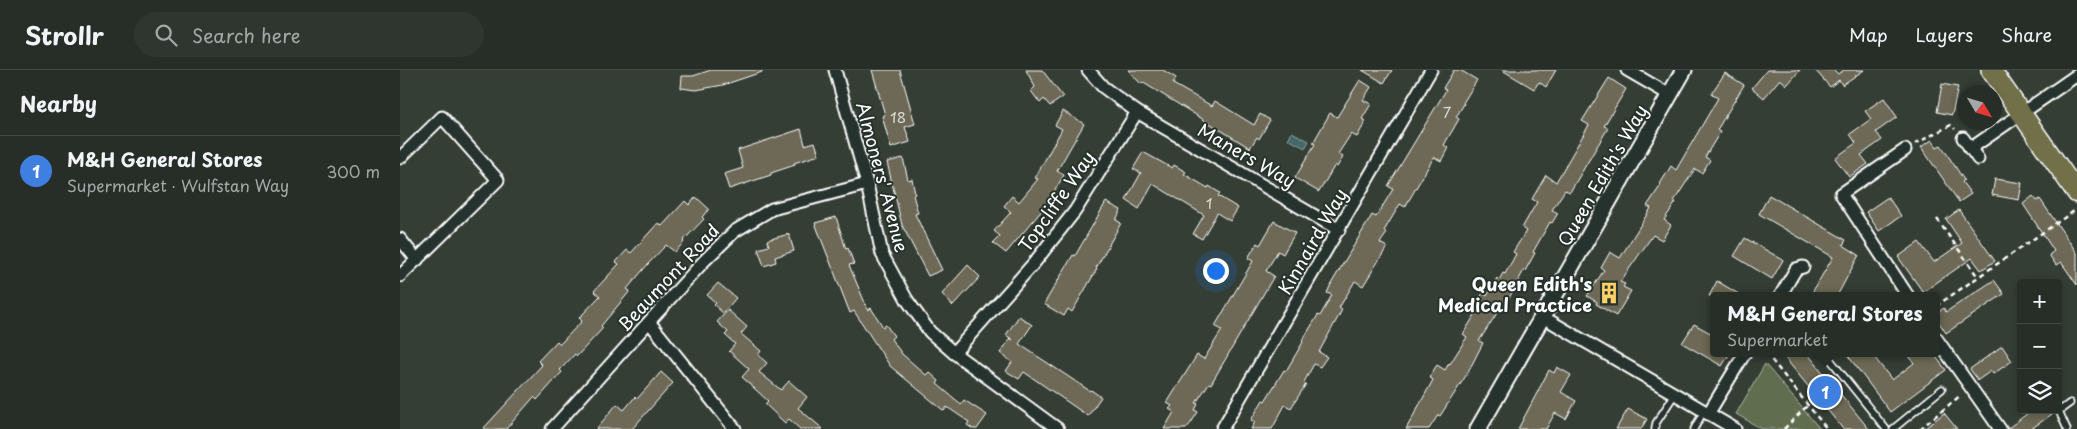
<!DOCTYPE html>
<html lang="en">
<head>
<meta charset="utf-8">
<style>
	:root { --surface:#272e28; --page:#2f3630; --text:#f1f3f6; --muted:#a4a8a8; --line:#434a45; --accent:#ffd166 }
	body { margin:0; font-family:"Playpen Sans",sans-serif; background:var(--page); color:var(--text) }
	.controls { position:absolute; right:15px; bottom:15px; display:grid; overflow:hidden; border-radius:5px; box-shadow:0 2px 8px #0003 }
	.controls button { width:45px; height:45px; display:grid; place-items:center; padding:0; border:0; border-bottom:1px solid var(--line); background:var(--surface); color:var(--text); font:25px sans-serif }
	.compass { position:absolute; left:1557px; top:15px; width:45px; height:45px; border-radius:50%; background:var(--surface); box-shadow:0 2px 8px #0003; rotate:128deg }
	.you { position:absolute; left:815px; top:200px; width:18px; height:18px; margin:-12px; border:4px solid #fff; border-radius:50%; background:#1a73e8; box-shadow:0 0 0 8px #1a73e833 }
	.badge { display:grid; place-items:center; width:32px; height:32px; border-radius:50%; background:var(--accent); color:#fff; font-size:16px; font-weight:700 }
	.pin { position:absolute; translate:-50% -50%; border:2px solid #fff; box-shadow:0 1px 5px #0006 }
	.popup { position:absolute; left:1310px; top:222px; width:230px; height:65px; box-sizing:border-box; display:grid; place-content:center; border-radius:5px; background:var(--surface); filter:drop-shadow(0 1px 4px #0005); font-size:16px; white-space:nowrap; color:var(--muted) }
	.popup b { font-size:19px; color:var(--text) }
	.popup::after { content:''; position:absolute; left:50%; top:100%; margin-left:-10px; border:10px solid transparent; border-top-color:var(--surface) }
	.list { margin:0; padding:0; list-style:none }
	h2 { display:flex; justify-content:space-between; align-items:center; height:65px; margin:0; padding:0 20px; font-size:21px }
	h2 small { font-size:16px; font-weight:400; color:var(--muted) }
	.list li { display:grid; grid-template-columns:32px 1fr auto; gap:15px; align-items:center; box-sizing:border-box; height:70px; padding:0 20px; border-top:1px solid var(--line) }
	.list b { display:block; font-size:19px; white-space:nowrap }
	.list p { margin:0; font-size:16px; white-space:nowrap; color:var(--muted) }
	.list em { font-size:16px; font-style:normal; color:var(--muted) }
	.icon { flex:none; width:28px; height:28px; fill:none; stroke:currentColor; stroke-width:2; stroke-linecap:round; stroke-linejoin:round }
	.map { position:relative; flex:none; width:1677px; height:359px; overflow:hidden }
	header { display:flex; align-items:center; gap:30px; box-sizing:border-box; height:70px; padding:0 25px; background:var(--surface); border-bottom:1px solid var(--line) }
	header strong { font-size:24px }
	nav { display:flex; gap:28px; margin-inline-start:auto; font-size:18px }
	.search { width:350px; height:45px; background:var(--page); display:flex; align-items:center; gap:12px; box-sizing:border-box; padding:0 18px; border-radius:28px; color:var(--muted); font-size:19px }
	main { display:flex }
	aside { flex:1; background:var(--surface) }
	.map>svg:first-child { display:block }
	.green { fill:#606e50; stroke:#b0b6a8 }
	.water { fill:#44686a; stroke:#8fa4a6 }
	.building { fill:#6d6956; stroke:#fff }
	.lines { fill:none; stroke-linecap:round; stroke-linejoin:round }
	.service-casing { stroke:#fff; stroke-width:9 }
	.minor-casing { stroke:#fff; stroke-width:15 }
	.tertiary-casing { stroke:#fff; stroke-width:19 }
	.primary-casing { stroke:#fff; stroke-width:22 }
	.path { stroke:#fff; stroke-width:2.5; stroke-dasharray:5 4; stroke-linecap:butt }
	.service { stroke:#26332d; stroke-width:5.5 }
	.minor { stroke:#26332d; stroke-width:11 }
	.tertiary { stroke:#26332d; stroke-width:15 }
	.primary { stroke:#71704a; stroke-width:19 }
	.labels { text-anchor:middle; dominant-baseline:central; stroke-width:4; stroke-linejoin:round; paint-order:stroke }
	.number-label { font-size:15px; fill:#dadad5 }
	.street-label { font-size:18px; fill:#fff; stroke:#26332d }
	.poi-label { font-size:18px; font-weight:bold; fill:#fff; stroke:#26332d; text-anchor:end }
</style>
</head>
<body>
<header>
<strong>Strollr</strong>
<div class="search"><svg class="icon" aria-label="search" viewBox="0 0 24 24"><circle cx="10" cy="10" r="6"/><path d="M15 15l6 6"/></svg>Search here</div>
<nav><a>Map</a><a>Layers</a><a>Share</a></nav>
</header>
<main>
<aside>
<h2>Nearby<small></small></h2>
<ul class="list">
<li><span class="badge" style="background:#3f7fe0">1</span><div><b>M&amp;H General Stores</b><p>Supermarket · Wulfstan Way</p></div><em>300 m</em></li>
</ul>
</aside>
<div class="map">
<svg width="1677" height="359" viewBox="0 0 1677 359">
	<rect width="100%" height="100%" fill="#343e35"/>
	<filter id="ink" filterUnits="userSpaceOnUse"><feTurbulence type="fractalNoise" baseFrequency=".02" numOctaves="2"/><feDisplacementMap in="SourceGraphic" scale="10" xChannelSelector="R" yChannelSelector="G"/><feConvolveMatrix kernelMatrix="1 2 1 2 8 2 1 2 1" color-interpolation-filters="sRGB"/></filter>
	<g filter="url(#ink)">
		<path class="green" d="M1365,294L1420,359H1362L1336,344Z"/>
		<path class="water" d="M892,62L909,71L905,78L888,69Z"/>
		<g class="building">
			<path d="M311,0H362V2L323,15L296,20L281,18L282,6H293Z"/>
			<path d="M472,0H500L515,54L505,57L510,72L491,78L482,46L485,45Z"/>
			<path d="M626,0H642L663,27L650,36L644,29L640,33L631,21L635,17Z"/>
			<path d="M728,0H763L776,8L773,14L812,36L815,31L854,55L860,44L870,50L859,69L857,67L850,78L742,12L741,14Z"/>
			<path d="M962,0H992L984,13Z"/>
			<path d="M1054,0H1060L1077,10L1063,33L1064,34L1056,47L1059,49L1044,75L1048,78L1041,91L1034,87L1005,137L1000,134L984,161L987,163L980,173L987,177L963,216L955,211L939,238L942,240L919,282L927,287L920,297L914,294L904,312L906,314L891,338L885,335L872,359H851L855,352L851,350L863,330L865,331L884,300L886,301L903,272L902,271L918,245L920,246L932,225L927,223L931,214L972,145L976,147L993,119L988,116L1046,20L1043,18Z"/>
			<path d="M1102,0H1156L1146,17L1139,12L1134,19Z"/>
			<path d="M1367,0H1400L1387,15L1380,9L1364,28L1352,18Z"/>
			<path d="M1415,0H1434L1438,4L1444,0H1464L1442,15L1439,10L1430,17Z"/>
			<path d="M1325,3L1344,15L1317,60L1320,62L1305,87L1310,90L1302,103L1295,99L1274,131L1276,132L1264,150L1271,155L1262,170L1253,165L1220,212L1225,214L1223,217L1231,221L1216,246L1196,234L1197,232L1187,226L1204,200L1201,198L1210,182L1220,188L1251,138L1247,136L1261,115L1260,114L1271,96L1276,100L1318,28L1311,24Z"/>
			<path d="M1209,8L1226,19L1204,56L1208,58L1170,122L1165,120L1152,140L1158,143L1152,153L1150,152L1133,182L1135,183L1125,201L1124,200L1108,230L1106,229L1079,271L1083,273L1067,304L1040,346L1038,345L1029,359H1006L1033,310L1029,307L1037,295L1045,300L1049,293L1050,294L1067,267L1063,264L1081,235L1077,233L1083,223L1087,226L1097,208L1099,210L1103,203L1105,204L1116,184L1113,182L1126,161L1122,158L1137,132L1132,129L1146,105L1156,112L1189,55L1182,51Z"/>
			<path d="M960,10L971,17L963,30L971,34L962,49L966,51L957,67L951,64L938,84L943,87L937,97L935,95L919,122L895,108L915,74L913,73L930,43L937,47Z"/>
			<path d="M1542,14L1558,17L1552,45L1537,42Z"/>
			<path d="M1484,28L1497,47L1476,62L1482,70L1461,85L1468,94L1449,107L1435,88L1456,73L1450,64L1471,49L1465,41Z"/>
			<path d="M663,41L684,54L657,101L664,105L644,138L606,183L593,173L600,166L594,161L611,142L604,136L612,126L619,132L638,109L635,108L662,59L655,55Z"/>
			<path d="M401,59L405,75L415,72L419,85L394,93L395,95L371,103V105L329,119L324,104L343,98L338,80Z"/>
			<path d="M1532,70L1537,77L1541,75L1564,110L1562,112L1571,124L1559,132L1521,77Z"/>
			<path d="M743,82L772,98L774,95L786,102L784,104L808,118L809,116L820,123L818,126L838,138L830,151L817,143L802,169L793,164L804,145L753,114L739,139L726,130L741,103L733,99Z"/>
			<path d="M503,88L508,110L512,109L515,124L513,125L518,143L515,144L542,200L528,206L502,155L487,92Z"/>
			<path d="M1595,109L1622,113L1619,130L1592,125Z"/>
			<path d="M1369,125L1446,170L1443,175L1459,185L1437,226H1410L1433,187L1359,144Z"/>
			<path d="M1633,126L1637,131L1640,129L1677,183V215L1661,192L1656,195L1649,185L1654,181L1623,134Z"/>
			<path d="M296,127L309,139L302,147L304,149L283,171L284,172L275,182L266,175L248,194L227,219L230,221L201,256L203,258L177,286L175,284L160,300L162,302L137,330L134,327L106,359H83L142,295L138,291L157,271L160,274L182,251L179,248L200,226L194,221L219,194L216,192L227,180L231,183L258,153L262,156L285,131L289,135Z"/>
			<path d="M1488,127L1501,146L1479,161L1466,142Z"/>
			<path d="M706,132L721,140L716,150L721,153L696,198L697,199L672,242L668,239L664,246L644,234L673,185L675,186Z"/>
			<path d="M1559,140L1595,191L1581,200L1572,188L1523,222L1498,187L1519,172L1534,192L1562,173L1546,149Z"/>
			<path d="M436,147L446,179L448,178L454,194L449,195L468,240L471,238L483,257L486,255L494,266L491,269L502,284L526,305L529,302L539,311L537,314L561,334L564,330L587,345L577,359H573L567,355L569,352L547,337L544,341L490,296L454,241L450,243L415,153Z"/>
			<path d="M874,151L895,163L883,184L878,181L866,201L874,206L811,314L809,313L796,333L798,334L795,340L798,342L791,353L786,359H764L774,342L769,339L772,336L767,333L797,285L804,289L822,260L815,256L853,191L848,188L857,173L860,175Z"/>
			<path d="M389,164L394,181L375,187L376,192L364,196L358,179L369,176L367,170Z"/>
			<path d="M1345,168L1383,190L1372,209L1334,186Z"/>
			<path d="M568,195L580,207L553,236L542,224Z"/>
			<path d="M1594,210L1604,224L1546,263L1536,248V243L1544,238L1546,242Z"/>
			<path d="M1317,211L1342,226H1309Z"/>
			<path d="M318,213L336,228L323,243L314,235L316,233L307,225Z"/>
			<path d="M328,240L347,257L341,264L361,281L358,285L367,293L359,302L381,320L389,311L407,327L398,338L423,359H400L389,349L385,353L365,334L368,331L342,307L349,299L329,281L335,274L325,265L328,262L317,252Z"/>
			<path d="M619,246L632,255L619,274L690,321L691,320L701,327L688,346L624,302L619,309L606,301L612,292L600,283L611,268L613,270L606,265Z"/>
			<path d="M1294,254L1314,265V283H1330L1322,296L1282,273Z"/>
			<path d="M1602,276L1612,291L1593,304L1591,301L1578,310L1570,299Z"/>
			<path d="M1391,283H1407L1469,359H1443L1385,288Z"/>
			<path d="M1446,283H1471L1492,310L1514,293L1507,283H1533L1546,300L1490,342Z"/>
			<path d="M1157,297L1171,305L1161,322L1176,331L1166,349L1155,343L1146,359H1118L1149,300L1154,303Z"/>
			<path d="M261,302L273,313L232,359H196L217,334L224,340L235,327L237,329Z"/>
			<path d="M1228,339L1247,349L1241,359H1216Z"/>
			<path d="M1632,340H1654L1655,342L1631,359H1607Z"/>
			<path d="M1544,343L1557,359H1524Z"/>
		</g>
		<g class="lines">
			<g class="service-casing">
				<g id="service">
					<path d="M1425,283L1486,359"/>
					<path d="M1255,359L1256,353L1275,324"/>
					<path d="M1294,359L1304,341"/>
					<path d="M1493,359L1542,319"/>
					<path d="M1667,359L1659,341L1670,333"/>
				</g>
			</g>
			<g class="minor-casing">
				<g id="minor">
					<path d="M435,0L467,114L482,184L507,230L530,262L554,283L658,359"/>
					<path d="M688,0L703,17L737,42L939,160"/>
					<path d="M1227,0L1270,25"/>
					<path d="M1563,68L1578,89"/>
					<path d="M1570,79L1677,5"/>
					<path d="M1505,80L1441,124L1508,226"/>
					<path d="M0,88L42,47L98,110L0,206"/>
					<path d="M0,169L17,190"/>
					<path d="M1380,226L1396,199L1403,197"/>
					<path d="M1143,247L1335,359"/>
					<path d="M250,253L335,359"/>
					<path d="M1536,268L1600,359"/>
					<path d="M554,283L634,193L675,141L737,42"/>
					<path d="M1308,344L1345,283"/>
					<path d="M152,359L304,191L335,161L372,139L467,114"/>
					<path d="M822,359L1031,0"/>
				</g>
			</g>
			<g class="tertiary-casing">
				<path id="tertiary" d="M1078,359L1284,0"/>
			</g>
			<g class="primary-casing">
				<path id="primary" d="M1591,0L1677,123"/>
			</g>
			<g class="path">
				<path d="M1515,74L1551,55L1555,59"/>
				<path d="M1537,149L1578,207"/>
				<path d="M1536,236L1677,139"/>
				<path d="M1366,283L1427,359"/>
				<path d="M1384,359L1408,335"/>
				<path d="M1520,359L1561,325"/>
			</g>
			<use href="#service" class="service"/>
			<use href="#minor" class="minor"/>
			<use href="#tertiary" class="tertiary"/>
			<use href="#primary" class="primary"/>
		</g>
	</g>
	<defs>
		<g id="building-bare" transform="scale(1.725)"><path d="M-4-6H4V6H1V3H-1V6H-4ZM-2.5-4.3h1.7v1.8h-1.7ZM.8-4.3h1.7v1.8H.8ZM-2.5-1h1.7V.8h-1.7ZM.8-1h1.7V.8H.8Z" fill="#ffd166" stroke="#26332d" stroke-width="2.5" paint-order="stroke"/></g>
	</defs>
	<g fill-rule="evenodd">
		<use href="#building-bare" x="1209" y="223"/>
	</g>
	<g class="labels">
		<g class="number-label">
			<text x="1047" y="41">7</text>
			<text x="498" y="46">18</text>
			<text x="809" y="132">1</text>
		</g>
		<g class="street-label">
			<text transform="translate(847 85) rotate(30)">Maners Way</text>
			<text transform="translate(1202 105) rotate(-60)">Queen Edith's Way</text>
			<text transform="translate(483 107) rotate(75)">Almoners' Avenue</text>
			<text transform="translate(656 131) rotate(-55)">Topcliffe Way</text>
			<text transform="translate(912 171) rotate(-60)">Kinnaird Way</text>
			<text transform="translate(268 207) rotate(-47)">Beaumont Road</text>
		</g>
		<g class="poi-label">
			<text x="1192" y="213">Queen Edith's<tspan x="1192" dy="21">Medical Practice</tspan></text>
		</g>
	</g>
</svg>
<div class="controls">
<button>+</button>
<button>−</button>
<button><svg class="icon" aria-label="layers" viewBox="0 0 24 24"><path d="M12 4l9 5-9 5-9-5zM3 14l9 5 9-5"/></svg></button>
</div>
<svg class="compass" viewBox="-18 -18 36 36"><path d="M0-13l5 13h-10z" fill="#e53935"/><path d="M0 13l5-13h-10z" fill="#a4a8a8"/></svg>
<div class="you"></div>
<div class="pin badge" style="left:1425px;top:322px;background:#3f7fe0">1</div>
<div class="popup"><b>M&amp;H General Stores</b>Supermarket</div>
</div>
</main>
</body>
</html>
